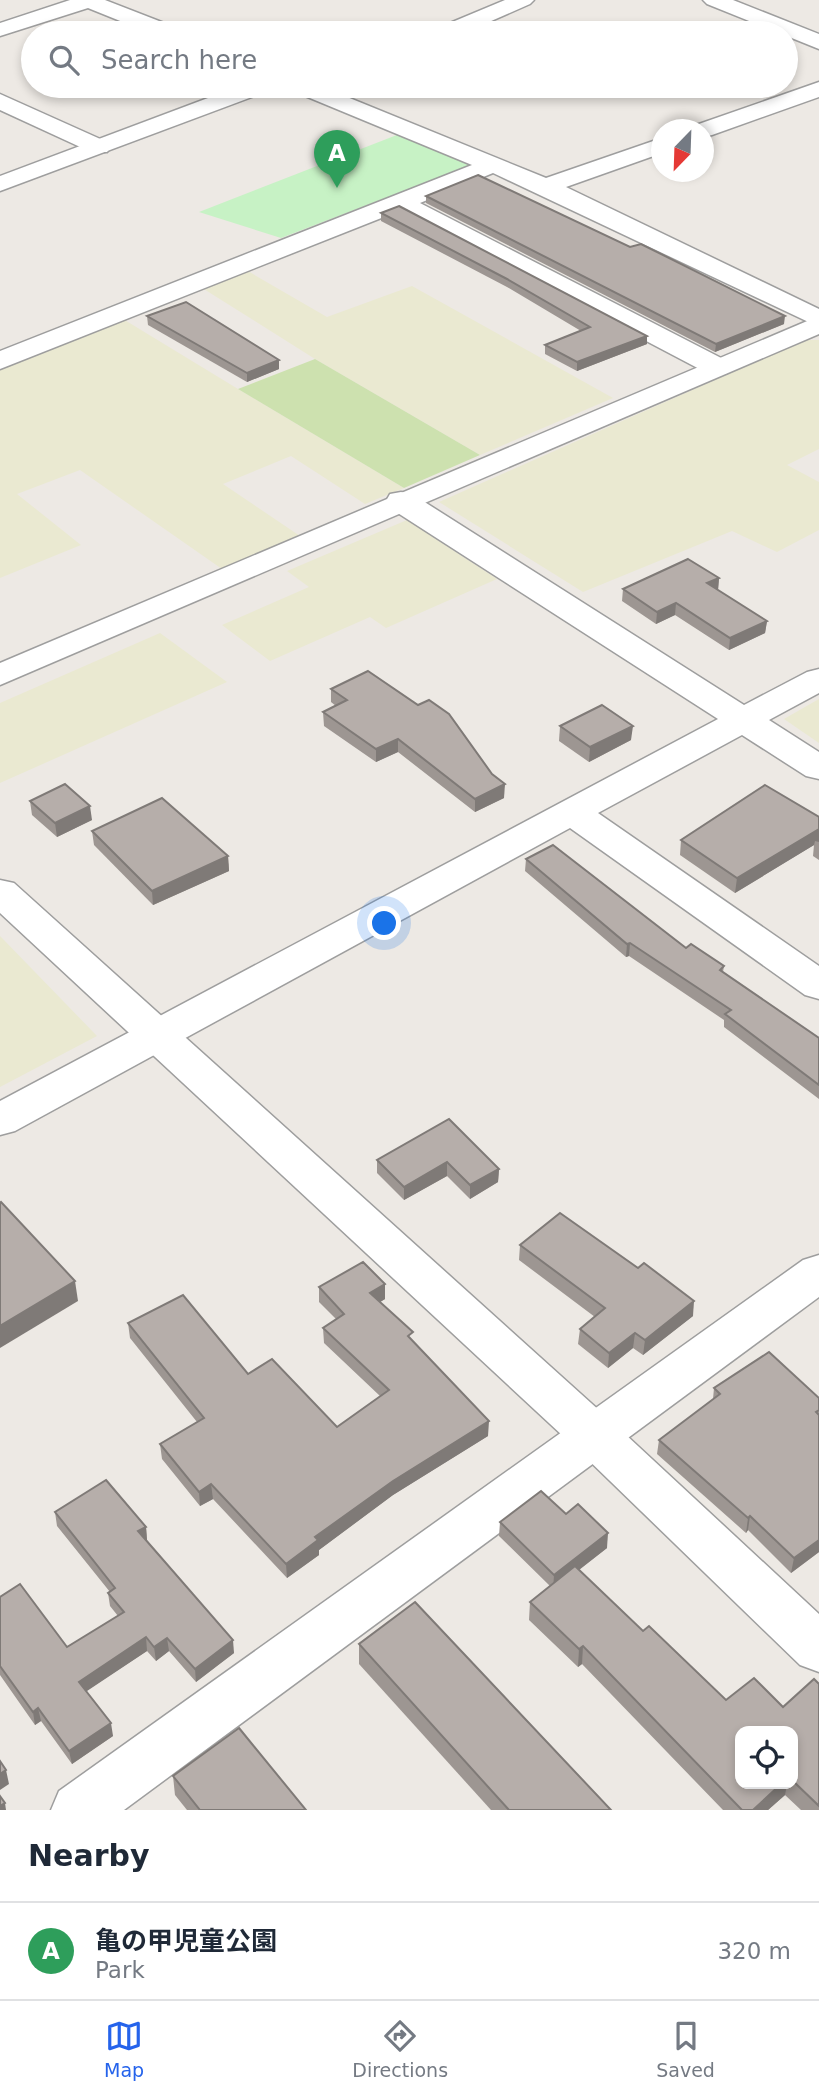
<!DOCTYPE html>
<html lang="en">
<head>
<meta charset="utf-8">
<style>
	:root { --surface:#fff; --page:#f2f2f3; --text:#1f2937; --muted:#747a83; --line:#e0e1e3; --accent:#2563eb }
	body { margin:0; font-family:"DejaVu Sans","Noto Sans JP",sans-serif; background:var(--page); color:var(--text) }
	.controls { position:absolute; right:21px; bottom:21px; display:grid; overflow:hidden; border-radius:14px; box-shadow:0 4px 10px #0003 }
	.controls button { width:63px; height:63px; display:grid; place-items:center; padding:0; border:0; border-bottom:2px solid var(--line); background:var(--surface); color:var(--text); font:35px sans-serif }
	.compass { position:absolute; left:651px; top:119px; width:63px; height:63px; border-radius:50%; background:var(--surface); box-shadow:0 4px 10px #0003; rotate:203deg }
	.you { position:absolute; left:385px; top:924px; width:24px; height:24px; margin:-18px; border:5px solid #fff; border-radius:50%; background:#1a73e8; box-shadow:0 0 0 10px #1a73e833 }
	.badge { display:grid; place-items:center; width:46px; height:46px; border-radius:50%; background:var(--accent); color:#fff; font-size:23px; font-weight:700 }
	.pin { position:absolute; translate:-50% -58px; filter:drop-shadow(0 2px 4px #0008) }
	.pin::after { content:''; position:absolute; top:37px; width:24px; height:21px; background:inherit; clip-path:polygon(0 0,100% 0,50% 100%) }
	.list { margin:0; padding:0; list-style:none }
	h2 { display:flex; justify-content:space-between; align-items:center; height:91px; margin:0; padding:0 28px; font-size:30px }
	h2 small { font-size:23px; font-weight:400; color:var(--muted) }
	.list li { display:grid; grid-template-columns:46px 1fr auto; gap:21px; align-items:center; box-sizing:border-box; height:98px; padding:0 28px; border-top:2px solid var(--line) }
	.list b { display:block; font-size:26px; white-space:nowrap }
	.list p { margin:0; font-size:23px; white-space:nowrap; color:var(--muted) }
	.list em { font-size:23px; font-style:normal; color:var(--muted) }
	.icon { flex:none; width:38px; height:38px; fill:none; stroke:currentColor; stroke-width:2; stroke-linecap:round; stroke-linejoin:round }
	.map { position:relative; flex:none; width:819px; height:1810px; overflow:hidden }
	.search { position:absolute; background:var(--surface); box-shadow:0 4px 10px #0003; left:21px; right:21px; top:21px; height:77px; display:flex; align-items:center; gap:18px; box-sizing:border-box; padding:0 24px; border-radius:38px; color:var(--muted); font-size:26px }
	.sheet { height:189px; background:var(--surface) }
	nav { display:flex; justify-content:space-around; align-items:center; box-sizing:border-box; height:98px; border-top:2px solid var(--line); background:var(--surface); font-size:19px; color:var(--muted) }
	nav a { display:grid; justify-items:center; gap:4px }
	nav .on { color:var(--accent) }
	.map>svg:first-child { display:block }
	.farmland { fill:#eae9d1 }
	.grass { fill:#cde1af }
	.park { fill:#c7f2c5 }
	.lines { fill:none; stroke-linecap:round; stroke-linejoin:round }
	.minor-casing { stroke:#9e9e9e; stroke-width:3 }
	.tertiary-casing { stroke:#9e9e9e; stroke-width:3 }
	.minor { fill:#fff; fill-rule:evenodd }
	.tertiary { fill:#fff; fill-rule:evenodd }
	.wall { fill:#9d9692; fill-rule:evenodd }
	.shaded-wall { fill:#7f7a77 }
	.building { fill:#b6aeaa; stroke:#7f7a77; stroke-width:2 }
</style>
</head>
<body>
<div class="map">
<svg width="819" height="1810" viewBox="0 0 819 1810">
	<rect width="100%" height="100%" fill="#ede9e4"/>
	<g class="farmland">
		<path d="M246,270L327,317L412,286L613,398L480,455L315,359L199,286Z"/>
		<path d="M123,319L238,389L404,488L365,504L291,456L223,484L300,536L222,569L80,470L17,494L81,545L0,578V367Z"/>
		<path d="M805,340H819V449L787,465L819,482V530L777,552L732,531L583,592L439,502Z"/>
		<path d="M407,520L497,579L386,628L370,617L270,661L222,625L309,587L287,571Z"/>
		<path d="M160,633L227,682L0,783V703Z"/>
		<path d="M819,699V743L784,719Z"/>
		<path d="M0,936L97,1036L0,1087Z"/>
	</g>
	<path class="grass" d="M315,359L480,455L404,488L238,389Z"/>
	<path class="park" d="M402,133L477,163L281,238L199,212Z"/>
	<g class="lines">
		<g class="minor-casing">
			<g id="minor">
				<path d="M70,0H105L177,28L180,33H150L88,8L0,36V23Z"/>
				<path d="M505,0H534L530,4L464,33H435L438,28Z"/>
				<path d="M703,0H733L819,34V49L707,4Z"/>
				<path d="M819,82V97L712,135L704,137V130H693L696,125Z"/>
				<path d="M290,86H320L546,178L662,138V153L566,187L819,309V327L493,173L420,203L727,361L731,367L727,373L717,375L707,373L399,211L0,369V351L472,165L293,91Z"/>
				<path d="M0,94L107,142L111,147L107,152H91L0,110Z"/>
				<path d="M401,492L412,494L744,705L807,672L819,669V693L769,720L819,752V779L806,776L742,735L598,813L819,966V999L805,995L570,828L15,1131L0,1135V1101L718,719L390,508L386,501L390,494Z"/>
				<path d="M819,1255V1297L124,1810H51L59,1791L803,1260Z"/>
			</g>
		</g>
		<g class="tertiary-casing">
			<g id="tertiary">
				<path d="M240,86H271L268,91L0,191V176Z"/>
				<path d="M819,316V334L0,685V663Z"/>
				<path d="M0,880L14,883L611,1421L819,1614V1672L800,1665L577,1449L0,913Z"/>
			</g>
		</g>
		<use href="#minor" class="minor"/>
		<use href="#tertiary" class="tertiary"/>
	</g>
	<g class="wall">
		<path d="M426,196L784,324L715,352L426,203Z"/>
		<path d="M381,213L647,344L577,371L545,354V345L581,331L507,287L381,221Z"/>
		<path d="M147,316L279,369L247,382L148,325Z"/>
		<path d="M719,578L718,590L767,621L765,633L729,650L675,615L656,624L622,601L623,589Z"/>
		<path d="M331,689L504,798L475,812L398,752L376,762L324,726L323,712L336,706L331,702Z"/>
		<path d="M560,726L631,740L589,762L559,741Z"/>
		<path d="M30,801L92,820L57,837L32,815Z"/>
		<path d="M819,817V860L813,856L814,845L735,893L680,855L681,840Z"/>
		<path d="M92,831L228,856L229,871L153,905L94,845Z"/>
		<path d="M526,859L686,948L724,966L723,972L819,1038V1099L724,1027V1020L629,956L626,957L525,871Z"/>
		<path d="M449,1119L499,1169L498,1182L470,1199L447,1176L404,1200L377,1173V1160Z"/>
		<path d="M520,1245L693,1316L643,1355L633,1348L608,1368L578,1344L580,1329L595,1317L519,1260Z"/>
		<path d="M385,1284V1299L380,1302L413,1341L488,1436L393,1495L319,1550V1555L287,1578L213,1499L200,1506L162,1459L160,1444L197,1422L130,1338L128,1323L248,1374L337,1427L380,1396L324,1343L323,1328L336,1319L319,1302V1287Z"/>
		<path d="M714,1388L819,1398V1552L791,1573L748,1530L746,1533L657,1454L659,1440L713,1399Z"/>
		<path d="M55,1512L146,1527L147,1541L234,1653L196,1682L169,1651L156,1661L147,1651L86,1691L113,1736L72,1764L41,1721L35,1725L0,1675V1597L67,1647L118,1616L110,1606L108,1593L110,1592L57,1526Z"/>
		<path d="M566,1514L607,1548L579,1570L643,1631L726,1700L783,1707L819,1684V1810H801L785,1795L768,1810H723L582,1664L578,1667L529,1620L530,1602L550,1586L499,1536L500,1522ZM793,1731V1784H740Z"/>
		<path d="M359,1644L611,1810H491L359,1664Z"/>
		<path d="M173,1776L306,1810H187L175,1795Z"/>
	</g>
	<g class="shaded-wall">
		<path d="M785,316L784,324L715,352L716,344Z"/>
		<path d="M647,336V344L577,371V362Z"/>
		<path d="M279,360V369L247,382V373Z"/>
		<path d="M719,578L718,590L707,583Z"/>
		<path d="M676,603L675,615L656,624L657,612Z"/>
		<path d="M767,621L765,633L729,650L730,638Z"/>
		<path d="M633,726L631,740L589,762L590,747Z"/>
		<path d="M398,739V752L376,762V749Z"/>
		<path d="M505,784L504,798L475,812V799Z"/>
		<path d="M90,806L92,820L57,837L55,823Z"/>
		<path d="M819,829V842L815,841L814,845L735,893L737,878Z"/>
		<path d="M228,856L229,871L153,905L152,891Z"/>
		<path d="M630,943L629,956L626,957L627,944Z"/>
		<path d="M447,1162V1176L404,1200V1187Z"/>
		<path d="M499,1169L498,1182L470,1199V1185Z"/>
		<path d="M75,1281L78,1301L0,1348V1326Z"/>
		<path d="M385,1284V1299L370,1308V1293Z"/>
		<path d="M694,1301L693,1316L643,1355L645,1340Z"/>
		<path d="M635,1333L633,1348L608,1368L609,1353Z"/>
		<path d="M489,1421L488,1436L393,1495L319,1550V1555L287,1578L286,1564L315,1537L393,1481Z"/>
		<path d="M211,1484L213,1499L200,1506L199,1492Z"/>
		<path d="M750,1516L748,1530L746,1533L748,1518Z"/>
		<path d="M146,1527L147,1540L140,1545L138,1531Z"/>
		<path d="M608,1533L607,1548L553,1590L554,1575Z"/>
		<path d="M819,1540V1552L791,1573L794,1558Z"/>
		<path d="M146,1637L147,1651L81,1695L79,1682Z"/>
		<path d="M167,1638L169,1651L156,1661L154,1647Z"/>
		<path d="M233,1640L234,1653L196,1682L195,1669Z"/>
		<path d="M583,1646L582,1664L578,1667L579,1649Z"/>
		<path d="M38,1708L41,1721L35,1725L33,1712Z"/>
		<path d="M111,1723L113,1736L72,1764L69,1751Z"/>
		<path d="M6,1770L9,1784L0,1790V1774Z"/>
		<path d="M781,1784H787L785,1795L768,1810H753Z"/>
		<path d="M5,1803L6,1810H0V1806Z"/>
	</g>
	<g class="building">
		<path d="M478,175L630,247L641,244L785,316L716,344L426,196Z"/>
		<path d="M399,206L647,336L577,362L545,345L590,327L507,279L381,213Z"/>
		<path d="M186,302L279,360L247,373L147,316Z"/>
		<path d="M688,559L719,578L707,583L767,621L730,638L676,603L657,612L623,589Z"/>
		<path d="M368,671L418,705L429,700L449,714L492,774L505,784L475,799L398,739L376,749L323,712L347,700L331,689Z"/>
		<path d="M602,705L633,726L590,747L560,726Z"/>
		<path d="M65,784L90,806L55,823L30,801Z"/>
		<path d="M765,785L819,817V829L737,878L681,840Z"/>
		<path d="M162,798L228,856L152,891L92,831Z"/>
		<path d="M553,845L686,948L691,944L724,966L720,970L819,1038V1085L725,1014L731,1010L630,943L627,944L526,859Z"/>
		<path d="M449,1119L499,1169L470,1185L447,1162L404,1187L377,1160Z"/>
		<path d="M1,1202L75,1281L0,1326V1203Z"/>
		<path d="M560,1213L638,1268L644,1263L694,1301L645,1340L635,1333L609,1353L580,1329L605,1308L520,1245Z"/>
		<path d="M363,1262L385,1284L370,1293L413,1332L408,1336L489,1421L393,1481L315,1537L318,1540L286,1564L211,1484L199,1492L160,1444L204,1418L128,1323L183,1295L248,1374L272,1359L337,1427L389,1390L323,1328L344,1314L319,1287Z"/>
		<path d="M769,1352L819,1398V1410L816,1412L819,1415V1540L794,1558L750,1516L748,1518L659,1440L720,1394L714,1388Z"/>
		<path d="M106,1480L146,1527L138,1531L233,1640L195,1669L167,1638L154,1647L146,1637L79,1682L111,1723L69,1751L38,1708L33,1712L0,1666V1597L20,1584L67,1647L124,1612L108,1593L115,1588L55,1512Z"/>
		<path d="M541,1491L566,1514L578,1504L608,1533L554,1575L500,1522Z"/>
		<path d="M575,1566L643,1631L649,1626L726,1700L754,1678L783,1707L814,1679L819,1684V1806L793,1781V1731H740V1784H781L753,1810H742L583,1646L579,1649L530,1602Z"/>
		<path d="M415,1602L611,1810H509L359,1644Z"/>
		<path d="M239,1728L306,1810H200L173,1776Z"/>
		<path d="M0,1761L6,1770L0,1774Z"/>
		<path d="M0,1796L5,1803L0,1806Z"/>
	</g>
</svg>
<div class="controls">
<button><svg class="icon" aria-label="locate" viewBox="0 0 24 24"><circle cx="12" cy="12" r="6"/><path d="M12 2v4M12 18v4M2 12h4M18 12h4"/></svg></button>
</div>
<svg class="compass" viewBox="-18 -18 36 36"><path d="M0-13l5 13h-10z" fill="#e53935"/><path d="M0 13l5-13h-10z" fill="#747a83"/></svg>
<div class="you"></div>
<div class="pin badge" style="left:337px;top:188px;background:#2e9e5b">A</div>
<div class="search"><svg class="icon" aria-label="search" viewBox="0 0 24 24"><circle cx="10" cy="10" r="6"/><path d="M15 15l6 6"/></svg>Search here</div>
</div>
<section class="sheet">
<h2>Nearby<small></small></h2>
<ul class="list">
<li><span class="badge" style="background:#2e9e5b">A</span><div><b>亀の甲児童公園</b><p>Park</p></div><em>320 m</em></li>
</ul>
</section>
<nav>
<a class="on"><svg class="icon" aria-label="map" viewBox="0 0 24 24"><path d="M3 6l6-2 6 2 6-2v14l-6 2-6-2-6 2zM9 4v14M15 6v14"/></svg>Map</a>
<a><svg class="icon" aria-label="directions" viewBox="0 0 24 24"><path d="M12 3l9 9-9 9-9-9zM9 14v-3h6M13 9l2 2-2 2"/></svg>Directions</a>
<a><svg class="icon" aria-label="saved" viewBox="0 0 24 24"><path d="M7 4h10v16l-5-4-5 4z"/></svg>Saved</a>
</nav>
</body>
</html>
